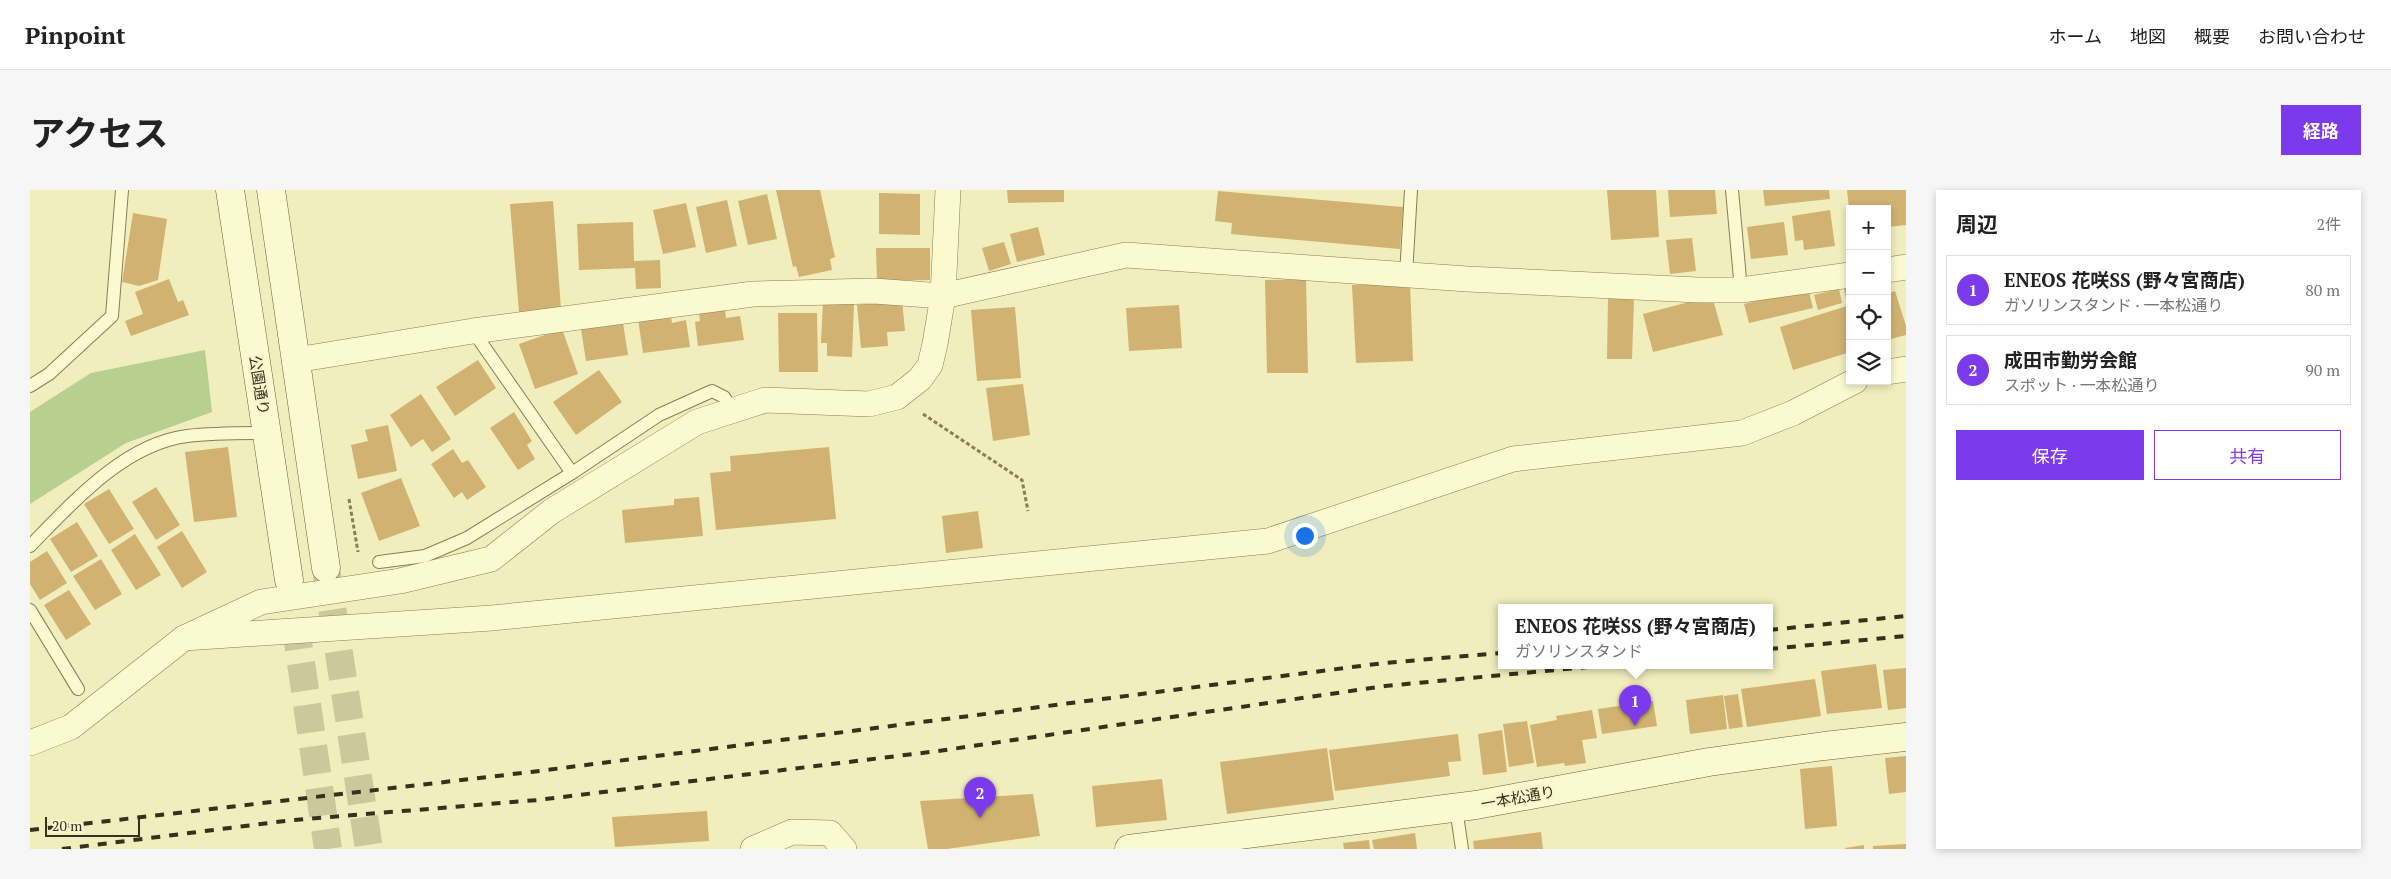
<!DOCTYPE html>
<html lang="ja">
<head>
<meta charset="utf-8">
<style>
	:root { --surface:#fff; --page:#f6f6f6; --text:#222; --muted:#767676; --line:#e0e0e0; --accent:#7c3aed }
	body { margin:0; font-family:"PT Serif","Noto Sans JP",serif; background:var(--page); color:var(--text) }
	.controls { position:absolute; right:15px; top:15px; display:grid; overflow:hidden; border-radius:0px; box-shadow:0 2px 8px #0003 }
	.controls button { width:45px; height:45px; display:grid; place-items:center; padding:0; border:0; border-bottom:1px solid var(--line); background:var(--surface); color:var(--text); font:25px sans-serif }
	.scale { position:absolute; left:15px; bottom:12px; width:95px; box-sizing:border-box; padding-left:5px; border:2px solid #37301b; border-top:0; font-size:14px; line-height:18px; white-space:nowrap; color:#37301b; -webkit-text-stroke:4px #f7f6cc; paint-order:stroke }
	.you { position:absolute; left:1274px; top:345px; width:18px; height:18px; margin:-12px; border:4px solid #fff; border-radius:50%; background:#1a73e8; box-shadow:0 0 0 8px #1a73e833 }
	.badge { display:grid; place-items:center; width:32px; height:32px; border-radius:50%; background:var(--accent); color:#fff; font-size:16px; font-weight:700 }
	.pin { position:absolute; translate:-50% -41px; filter:drop-shadow(0 1px 2px #0008) }
	.pin::after { content:''; position:absolute; top:26px; width:18px; height:15px; background:inherit; clip-path:polygon(0 0,100% 0,50% 100%) }
	.popup { position:absolute; left:1468px; top:414px; width:275px; height:65px; box-sizing:border-box; display:grid; place-content:center; border-radius:0px; background:var(--surface); filter:drop-shadow(0 1px 4px #0005); font-size:16px; white-space:nowrap; color:var(--muted) }
	.popup b { font-size:19px; color:var(--text) }
	.popup::after { content:''; position:absolute; left:50%; top:100%; margin-left:-10px; border:10px solid transparent; border-top-color:var(--surface) }
	.list { margin:0; padding:0; list-style:none }
	h2 { display:flex; justify-content:space-between; align-items:center; height:65px; margin:0; padding:0 20px; font-size:21px }
	h2 small { font-size:16px; font-weight:400; color:var(--muted) }
	.list li { display:grid; grid-template-columns:32px 1fr auto; gap:15px; align-items:center; box-sizing:border-box; height:70px; margin:0 10px 10px; padding:0 10px; border:1px solid var(--line); border-radius:0px }
	.list b { display:block; font-size:19px; white-space:nowrap }
	.list p { margin:0; font-size:16px; white-space:nowrap; color:var(--muted) }
	.list em { font-size:16px; font-style:normal; color:var(--muted) }
	.actions { display:flex; gap:10px; padding:15px 20px }
	.actions a { flex:1; padding:11px 0; border:1px solid var(--accent); border-radius:0px; text-align:center; font-size:18px; color:var(--accent) }
	.actions .main { background:var(--accent); color:#fff }
	.icon { flex:none; width:28px; height:28px; fill:none; stroke:currentColor; stroke-width:2; stroke-linecap:round; stroke-linejoin:round }
	.map { position:relative; flex:none; width:1876px; height:659px; overflow:hidden; border-radius:0px }
	header { display:flex; align-items:center; gap:30px; box-sizing:border-box; height:70px; padding:0 25px; background:var(--surface); border-bottom:1px solid var(--line) }
	header strong { font-size:24px }
	nav { display:flex; gap:28px; margin-inline-start:auto; font-size:18px }
	.intro { display:flex; align-items:center; justify-content:space-between; box-sizing:border-box; height:120px; padding:0 30px }
	h1 { margin:0; font-size:35px }
	.button { padding:12px 22px; border-radius:0px; background:var(--accent); color:#fff; font-size:18px; font-weight:700 }
	main { display:flex; gap:30px; padding:0 30px }
	aside { flex:1; background:var(--surface); border-radius:0px; box-shadow:0 2px 8px #0003 }
	.map>svg:first-child { display:block }
	.green { fill:#b7cf90 }
	.building { fill:#d1b270 }
	.lines { fill:none; stroke-linecap:round; stroke-linejoin:round }
	.secondary-tunnel { stroke:#cbc89c; stroke-width:28; stroke-dasharray:28 14; stroke-linecap:butt }
	.lane-casing { stroke:#897e55; stroke-width:14 }
	.street-casing { stroke:#897e55; stroke-width:26 }
	.secondary-casing { stroke:#6a5f38; stroke-width:29 }
	.path { stroke:#897e55; stroke-width:3; stroke-dasharray:4 2.5; stroke-linecap:butt }
	.lane { stroke:#fbf9d0; stroke-width:12 }
	.street { stroke:#fbf9d0; stroke-width:25 }
	.secondary { stroke:#fbf9d0; stroke-width:28 }
	.rail { stroke:#37301b; stroke-width:4; stroke-dasharray:9 9; stroke-linecap:butt }
	.labels { text-anchor:middle; dominant-baseline:central; stroke-width:5; stroke-linejoin:round; paint-order:stroke }
	.street-label { font-size:15px; fill:#37301b; stroke:#f7f6cc }
</style>
</head>
<body>
<header>
<strong>Pinpoint</strong>
<nav><a>ホーム</a><a>地図</a><a>概要</a><a>お問い合わせ</a></nav>
</header>
<div class="intro"><h1>アクセス</h1><a class="button">経路</a></div>
<main>
<div class="map">
<svg width="1876" height="659" viewBox="0 0 1876 659">
	<rect width="100%" height="100%" fill="#f0eebc"/>
	<path class="green" d="M175,160L182,222L96,253L0,314V222L61,183Z"/>
	<g class="building">
		<path d="M746,0H790L805,67L800,69L802,80L769,87L766,76L763,77Z"/>
		<path d="M977,0H1034V12L978,13Z"/>
		<path d="M1577,0H1626L1629,47L1581,50Z"/>
		<path d="M1638,0H1685L1687,24L1640,27Z"/>
		<path d="M1733,0H1799L1800,9L1735,16Z"/>
		<path d="M1817,0H1876V35L1857,37V19H1819Z"/>
		<path d="M1188,1L1373,17L1370,59L1201,44L1202,33L1185,31Z"/>
		<path d="M849,3L890,4V45L849,44Z"/>
		<path d="M737,4L747,49L718,55L708,11Z"/>
		<path d="M697,10L707,56L676,63L666,17Z"/>
		<path d="M523,11L531,119L489,122L480,14Z"/>
		<path d="M656,13L666,57L633,64L623,20Z"/>
		<path d="M1800,20L1805,56L1774,60L1773,50L1765,51L1762,26Z"/>
		<path d="M103,23L137,29L128,90L109,96L92,92Z"/>
		<path d="M603,32L604,71L630,70L631,98L606,99L605,78L549,80L547,34Z"/>
		<path d="M1754,32L1758,65L1721,69L1717,37Z"/>
		<path d="M1008,37L1015,65L987,72L980,44Z"/>
		<path d="M1662,48L1666,81L1640,84L1636,50Z"/>
		<path d="M974,52L981,74L959,81L952,58Z"/>
		<path d="M846,58H900V90L847,91Z"/>
		<path d="M139,89L148,112L153,110L159,125L101,146L95,131L113,124L105,102Z"/>
		<path d="M1276,89L1278,183H1237L1235,90Z"/>
		<path d="M1380,93L1383,171L1326,173L1322,95Z"/>
		<path d="M1778,98L1783,118L1719,133L1714,114Z"/>
		<path d="M1820,98V113H1817L1814,99Z"/>
		<path d="M1809,99L1812,113L1788,120L1784,105Z"/>
		<path d="M1865,101L1876,136V145L1857,150V104Z"/>
		<path d="M1682,106L1693,145L1623,162L1613,124Z"/>
		<path d="M1578,109H1604L1602,169H1577Z"/>
		<path d="M872,110L875,141L857,142L858,156L831,158L827,115Z"/>
		<path d="M793,112L824,113L822,167L797,166V153H791Z"/>
		<path d="M1149,115L1152,158L1099,161L1096,118Z"/>
		<path d="M1820,115V162L1763,180L1750,137Z"/>
		<path d="M985,117L991,188L947,191L941,120Z"/>
		<path d="M695,118L696,128L710,126L714,150L668,156L665,132L670,131L669,122Z"/>
		<path d="M748,123H787L788,182H749Z"/>
		<path d="M641,125L642,133L656,130L660,157L613,163L608,129Z"/>
		<path d="M593,133L598,165L556,171L551,139Z"/>
		<path d="M532,139L548,184L505,199L489,154Z"/>
		<path d="M448,170L466,198L425,226L406,197Z"/>
		<path d="M569,180L592,212L546,245L523,212Z"/>
		<path d="M993,194L1000,245L963,251L956,198Z"/>
		<path d="M391,204L421,249L402,262L393,249L381,257L360,225Z"/>
		<path d="M484,222L502,251L497,255L505,269L488,280L460,238Z"/>
		<path d="M358,235L367,281L328,289L321,255L338,251L335,240Z"/>
		<path d="M198,257L207,327L164,332L155,262Z"/>
		<path d="M799,257L806,329L686,340L680,283L701,281L700,266Z"/>
		<path d="M423,259L432,273L438,270L456,297L437,310L432,302L424,308L401,274Z"/>
		<path d="M371,288L390,336L349,351L331,303Z"/>
		<path d="M126,297L150,335L126,350L102,312Z"/>
		<path d="M79,299L104,339L79,354L54,314Z"/>
		<path d="M669,307L673,346L595,353L592,320L644,315V309Z"/>
		<path d="M948,321L953,358L916,363L912,326Z"/>
		<path d="M47,332L68,366L41,382L20,349Z"/>
		<path d="M152,341L177,382L152,398L127,357Z"/>
		<path d="M105,344L131,385L106,400L81,360Z"/>
		<path d="M17,361L37,393L10,410L0,394V372Z"/>
		<path d="M71,369L92,404L65,420L43,386Z"/>
		<path d="M39,400L61,434L36,450L14,415Z"/>
		<path d="M1846,474L1852,518L1797,524L1791,481Z"/>
		<path d="M1876,478V518L1858,520L1853,480Z"/>
		<path d="M1785,489L1791,526L1717,537L1711,499Z"/>
		<path d="M1708,504L1713,537L1699,539L1694,506Z"/>
		<path d="M1693,505L1697,539L1660,544L1656,510Z"/>
		<path d="M1623,511L1627,536L1572,544L1568,519Z"/>
		<path d="M1562,520L1567,548L1552,550L1556,573L1535,576L1534,573L1507,577L1500,535L1527,530L1526,526Z"/>
		<path d="M1497,531L1504,573L1479,577L1473,534Z"/>
		<path d="M1472,540L1477,582L1453,585L1448,544Z"/>
		<path d="M1428,544L1431,571L1418,572L1420,586L1305,601L1299,560Z"/>
		<path d="M1297,558L1304,610L1197,624L1190,572Z"/>
		<path d="M1876,566V602L1859,604L1855,568Z"/>
		<path d="M1802,576L1807,636L1775,639L1770,579Z"/>
		<path d="M1132,589L1137,630L1066,637L1062,596Z"/>
		<path d="M1003,604L1010,646L917,659H898L890,611Z"/>
		<path d="M677,621L679,651L585,657L582,627Z"/>
		<path d="M1511,642L1513,659H1444L1443,651Z"/>
		<path d="M1385,643L1387,659H1344L1342,650Z"/>
		<path d="M1339,650L1340,659H1314L1313,653Z"/>
		<path d="M1876,654V659H1843V656Z"/>
		<path d="M1834,655V659H1815V658Z"/>
	</g>
	<g class="lines">
		<g class="secondary-tunnel">
			<path d="M296,378L339,659"/>
			<path d="M259,390L298,659"/>
		</g>
		<g class="lane-casing">
			<g id="lane">
				<path d="M1702,0L1711,100"/>
				<path d="M1376,85L1381,0"/>
				<path d="M443,141L542,283"/>
				<path d="M0,196L19,184L82,126L92,0"/>
				<path d="M0,356C42,313 94,254 157,246C183,243 211,243 237,243"/>
				<path d="M349,372L395,366L437,348L542,283L629,225L682,201L694,207L702,219"/>
				<path d="M0,420L48,499"/>
				<path d="M1426,618L1432,659"/>
			</g>
		</g>
		<g class="street-casing">
			<g id="street">
				<path d="M1857,80L1876,77"/>
				<path d="M266,170L443,141L723,104L844,101L913,106L1096,65L1437,89L1668,100H1711L1820,85"/>
				<path d="M1857,182L1876,179"/>
				<path d="M154,448L462,428L1238,351L1483,269L1712,243L1763,223L1825,191"/>
				<path d="M0,553L41,537L154,448L231,412L370,391L461,369L522,321L667,232L735,210L839,214L867,207L890,189L900,175L905,154L913,106L918,0"/>
				<path d="M723,659L762,642L800,643L814,659"/>
			</g>
		</g>
		<g class="secondary-casing">
			<g id="secondary">
				<path d="M200,0L259,390"/>
				<path d="M241,0L296,378"/>
				<path d="M1099,659L1446,615L1679,572L1794,556L1876,547"/>
			</g>
		</g>
		<g class="path">
			<path d="M893,224L992,290L998,321"/>
			<path d="M319,309L328,362"/>
		</g>
		<use href="#lane" class="lane"/>
		<use href="#street" class="street"/>
		<use href="#secondary" class="secondary"/>
		<g class="rail">
			<path d="M1739,440L1876,426"/>
			<path d="M1739,459L1876,446"/>
			<path d="M0,640L501,582L1354,473L1471,463"/>
			<path d="M32,659L263,630L508,610L908,561L1355,496L1579,475"/>
		</g>
	</g>
	<g class="labels">
		<g class="street-label">
			<text transform="translate(230 195) rotate(81)">公園通り</text>
			<text transform="translate(1488 607) rotate(-10)">一本松通り</text>
		</g>
	</g>
</svg>
<div class="controls">
<button>+</button>
<button>−</button>
<button><svg class="icon" aria-label="locate" viewBox="0 0 24 24"><circle cx="12" cy="12" r="6"/><path d="M12 2v4M12 18v4M2 12h4M18 12h4"/></svg></button>
<button><svg class="icon" aria-label="layers" viewBox="0 0 24 24"><path d="M12 4l9 5-9 5-9-5zM3 14l9 5 9-5"/></svg></button>
</div>
<div class="scale">20 m</div>
<div class="you"></div>
<div class="pin badge" style="left:1605px;top:536px">1</div>
<div class="popup"><b>ENEOS 花咲SS (野々宮商店)</b>ガソリンスタンド</div>
<div class="pin badge" style="left:950px;top:628px">2</div>
</div>
<aside>
<h2>周辺<small>2件</small></h2>
<ul class="list">
<li><span class="badge">1</span><div><b>ENEOS 花咲SS (野々宮商店)</b><p>ガソリンスタンド · 一本松通り</p></div><em>80 m</em></li>
<li><span class="badge">2</span><div><b>成田市勤労会館</b><p>スポット · 一本松通り</p></div><em>90 m</em></li>
</ul>
<div class="actions"><a class="main">保存</a><a>共有</a></div>
</aside>
</main>
</body>
</html>
